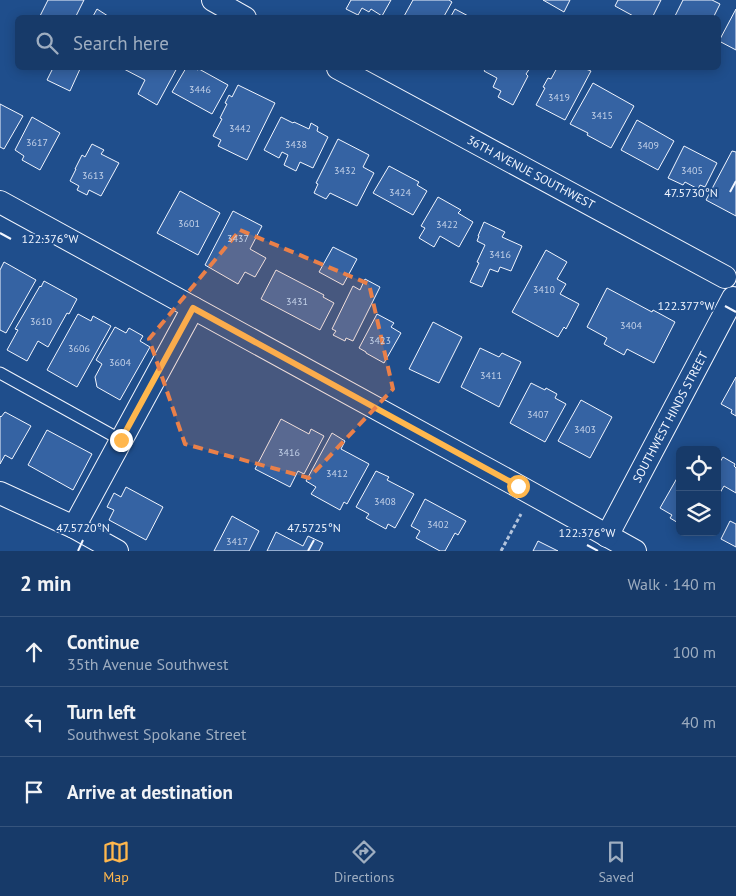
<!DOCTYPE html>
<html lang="en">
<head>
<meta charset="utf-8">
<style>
	:root { --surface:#173a69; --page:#20416f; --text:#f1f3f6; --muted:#9eadc0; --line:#36547d; --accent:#ffb74d }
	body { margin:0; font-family:"PT Sans",sans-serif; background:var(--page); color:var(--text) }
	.controls { position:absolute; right:15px; bottom:15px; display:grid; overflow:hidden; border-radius:8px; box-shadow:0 2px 12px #0003 }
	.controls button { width:45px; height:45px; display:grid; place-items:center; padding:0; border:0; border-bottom:1px solid var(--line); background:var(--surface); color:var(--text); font:25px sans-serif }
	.stop { position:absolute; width:15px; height:15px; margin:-11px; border:4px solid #ffb74d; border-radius:50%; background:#fff }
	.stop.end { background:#ffb74d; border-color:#fff; box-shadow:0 1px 5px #0008 }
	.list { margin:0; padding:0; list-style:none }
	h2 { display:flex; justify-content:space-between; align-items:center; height:65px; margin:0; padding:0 20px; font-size:21px }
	h2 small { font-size:16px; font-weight:400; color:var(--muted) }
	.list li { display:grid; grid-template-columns:32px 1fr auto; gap:15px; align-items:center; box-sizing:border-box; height:70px; padding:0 20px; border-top:1px solid var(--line) }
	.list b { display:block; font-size:19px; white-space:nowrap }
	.list p { margin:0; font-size:16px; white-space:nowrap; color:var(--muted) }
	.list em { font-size:16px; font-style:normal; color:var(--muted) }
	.icon { flex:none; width:28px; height:28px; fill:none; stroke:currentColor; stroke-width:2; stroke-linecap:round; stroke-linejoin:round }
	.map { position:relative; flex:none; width:736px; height:551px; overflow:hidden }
	.search { position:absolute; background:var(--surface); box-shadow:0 2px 12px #0003; left:15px; right:15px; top:15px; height:55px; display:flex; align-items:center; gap:12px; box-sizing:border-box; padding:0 18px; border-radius:8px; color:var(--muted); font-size:19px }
	.sheet { height:275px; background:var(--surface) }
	nav { display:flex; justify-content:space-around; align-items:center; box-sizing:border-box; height:70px; border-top:1px solid var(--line); background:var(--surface); font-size:14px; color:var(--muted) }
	nav a { display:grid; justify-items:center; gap:2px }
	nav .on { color:var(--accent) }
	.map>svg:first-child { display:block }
	.building { fill:#3563a3; stroke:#f2f6ff }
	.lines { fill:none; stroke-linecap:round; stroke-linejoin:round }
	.service-casing { stroke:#f2f6ff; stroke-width:13 }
	.minor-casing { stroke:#f2f6ff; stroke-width:24 }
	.path { stroke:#b3c4dc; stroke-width:3; stroke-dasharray:4 2.5; stroke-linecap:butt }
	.service { stroke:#1f4e8c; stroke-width:11 }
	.minor { stroke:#1f4e8c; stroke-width:22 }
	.route { stroke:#ffb74d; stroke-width:6 }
	.marked { fill:#ea8049; fill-opacity:0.2; stroke:#ea8049; stroke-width:4; stroke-dasharray:10 6; stroke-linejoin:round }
	.ticks { fill:none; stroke:#f2f6ff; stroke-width:2 }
	.labels { text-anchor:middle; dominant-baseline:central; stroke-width:4; stroke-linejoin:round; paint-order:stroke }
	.number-label { font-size:10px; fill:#c3d1e8 }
	.street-label { font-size:12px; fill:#f2f6ff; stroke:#1f4e8c }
	.ticks-label { font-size:12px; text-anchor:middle; fill:#f2f6ff; stroke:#1f4e8c; stroke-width:4; stroke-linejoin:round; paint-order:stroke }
</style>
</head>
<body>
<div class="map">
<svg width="736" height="551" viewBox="0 0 736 551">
	<rect width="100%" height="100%" fill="#1f4e8c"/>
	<g class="building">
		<path d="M48,0H84L75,18H39Z"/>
		<path d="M351,0H391L382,16L371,9L369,12L362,8L358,15L346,9Z"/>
		<path d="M413,0H449L452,2L443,18H403Z"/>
		<path d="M543,0H570L564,12Z"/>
		<path d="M618,0H661L652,18H637L615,6Z"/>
		<path d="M683,0H712L720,4L713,18H674Z"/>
		<path d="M97,9L111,18H92Z"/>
		<path d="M455,9L472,18H450Z"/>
		<path d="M736,9V50L719,41Z"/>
		<path d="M53,68H76L80,69L70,91L47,80Z"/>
		<path d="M122,68H177L157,105L138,94L145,80Z"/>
		<path d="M186,68H193L198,70L199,69L228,85L212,114L172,92Z"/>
		<path d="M486,68H530L526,74L528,76L513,105L498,97L501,91L493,87L497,78L484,71Z"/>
		<path d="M557,68H583L591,71L565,120L536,105L545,88L543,87L548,78L551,79Z"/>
		<path d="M593,83L634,106L611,148L587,135L588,133L570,124Z"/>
		<path d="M238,85L275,103L247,160L218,146L221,140L213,136L222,119L220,118L227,104L225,103L229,95L232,97Z"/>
		<path d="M0,104L23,116L4,149L0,147Z"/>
		<path d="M32,117L60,133L40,170L22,160L24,156L15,150Z"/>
		<path d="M281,117L293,123L294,122L309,129L311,123L318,127L317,131L328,137L313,168L300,162L296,171L284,165L288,155L282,152L279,158L264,150Z"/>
		<path d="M637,120L674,141L658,170L621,150Z"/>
		<path d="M338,139L369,155L363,167L374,173L357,206L330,193L326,199L314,193L318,184L316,183Z"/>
		<path d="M92,144L104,150L101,154L119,163L101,196L89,190L87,195L77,190L79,186L70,181L76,169H75L82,155L85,157Z"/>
		<path d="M684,146L717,163L705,187L700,185L698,189L685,182L683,185L668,178Z"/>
		<path d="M732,151L736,152V216L706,200Z"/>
		<path d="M389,166L419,182L417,185L427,191L413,215L373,193Z"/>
		<path d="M180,191L220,213L198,255L157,233Z"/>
		<path d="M438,197L461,210L458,213L473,222L459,247L440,236L434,247L419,238L425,228L421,226Z"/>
		<path d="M233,211L262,226L250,249L266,258L255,277L245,272L238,284L205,265Z"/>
		<path d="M484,222L505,232L502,237L522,246L511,271L500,267L498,272L490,269L482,287L470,282L479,263L477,262L485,245L477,241L479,236H478Z"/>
		<path d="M333,247L357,259L343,285L319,272Z"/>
		<path d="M546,250L567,262L557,279L566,284L560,294L579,304L566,329L564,327L558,337L512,312Z"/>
		<path d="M4,262L36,280L6,333L0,330V270Z"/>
		<path d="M276,270L324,295L323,297L334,303L320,330L261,299Z"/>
		<path d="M365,279L380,287L353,341L346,338L345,341L333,335L336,331L332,329L353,286L360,290Z"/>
		<path d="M44,281L77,299L69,314L67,313L48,347L38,341L27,361L7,350L18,330L15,329L40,286L41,287Z"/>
		<path d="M607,288L652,312L653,310L675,322L654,363L627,349L624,355L604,344L607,338L587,327Z"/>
		<path d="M78,314L91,321L93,316L111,326L77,387L47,370Z"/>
		<path d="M377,314L394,323L391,327L401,333L384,363L366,353V352L359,348Z"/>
		<path d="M433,322L462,337L439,383L409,369Z"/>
		<path d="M115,327L126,333L129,328L143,336L140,341L150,347L120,400L97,387L95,377L102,364L96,360Z"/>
		<path d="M480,348L499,357L502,353L521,362L499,407L461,387Z"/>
		<path d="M736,377V416L731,413L732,410L721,404Z"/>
		<path d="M531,383L545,390L546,388L557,394L555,398L566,404L545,442L510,423Z"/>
		<path d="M581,400L612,417L590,458L558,441Z"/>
		<path d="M5,412L31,426L12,459L5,455L0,464V416L1,417Z"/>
		<path d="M281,419L309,434L311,429L324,436L304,474L298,471L290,487L255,469Z"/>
		<path d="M47,430L92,454L73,490L28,465Z"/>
		<path d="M332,433L345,441L341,449L369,464L347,504L344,502L340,510L311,494L316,487L306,481Z"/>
		<path d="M723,457L735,464L734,466L736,468V493L724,486L717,498V467Z"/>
		<path d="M376,471L389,477L387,480L414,494L395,528L388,524L386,529L366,518L369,514L356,507Z"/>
		<path d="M680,473V524L670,518L672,515L660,508Z"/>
		<path d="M126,487L163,507L146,540L109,520L114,510L107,507L114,493L121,497Z"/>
		<path d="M425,499L466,521L458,535L455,533L445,551H440L416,538L420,531L411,526Z"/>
		<path d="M232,516L259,531L249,551H214Z"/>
		<path d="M730,521L736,524V547L721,539Z"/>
		<path d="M276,532L303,546L308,536L323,543L319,551H267Z"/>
		<path d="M538,541L558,551H533Z"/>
	</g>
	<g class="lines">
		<g class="service-casing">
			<path id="service" d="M0,373L121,440"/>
		</g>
		<g class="minor-casing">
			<g id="minor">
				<path d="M213,0L245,18"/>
				<path d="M338,68L725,277"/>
				<path d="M0,202L518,486L635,551"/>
				<path d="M0,493L74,527L117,551"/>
				<path d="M74,527L193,308"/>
				<path d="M607,536L733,298"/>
			</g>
		</g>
		<path class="path" d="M501,551L521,514"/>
		<use href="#service" class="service"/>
		<use href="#minor" class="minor"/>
	</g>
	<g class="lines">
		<path class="route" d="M121,440L193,308L518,486"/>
	</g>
	<path class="marked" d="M240,230L369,284L393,389L309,478L185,444L149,339Z"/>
	<path class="ticks" d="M730,192L736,181M0,233L11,239M725,306L736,312M587,545L598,551M78,551L83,540M308,551L314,540"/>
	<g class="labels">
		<g class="number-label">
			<text x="200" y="89">3446</text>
			<text x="559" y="97">3419</text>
			<text x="602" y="115">3415</text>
			<text x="240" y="128">3442</text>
			<text x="37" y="142">3617</text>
			<text x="296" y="144">3438</text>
			<text x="648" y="145">3409</text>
			<text x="345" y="170">3432</text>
			<text x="692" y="170">3405</text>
			<text x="93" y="175">3613</text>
			<text x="400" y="192">3424</text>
			<text x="189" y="223">3601</text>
			<text x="447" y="224">3422</text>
			<text x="238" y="238">3437</text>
			<text x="500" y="254">3416</text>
			<text x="544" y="289">3410</text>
			<text x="297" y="301">3431</text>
			<text x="41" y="321">3610</text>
			<text x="631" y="325">3404</text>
			<text x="380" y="340">3423</text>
			<text x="79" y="348">3606</text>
			<text x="120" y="362">3604</text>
			<text x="491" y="375">3411</text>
			<text x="538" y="414">3407</text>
			<text x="585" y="429">3403</text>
			<text x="289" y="452">3416</text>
			<text x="337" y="473">3412</text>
			<text x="385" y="501">3408</text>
			<text x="438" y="524">3402</text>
			<text x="237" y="541">3417</text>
		</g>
		<g class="street-label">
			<text transform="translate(531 172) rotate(28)">36TH AVENUE SOUTHWEST</text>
			<text transform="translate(670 417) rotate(-62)">SOUTHWEST HINDS STREET</text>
		</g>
	</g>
	<g class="ticks-label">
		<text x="691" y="197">47.5730°N</text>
		<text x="50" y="243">122.376°W</text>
		<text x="686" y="310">122.377°W</text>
		<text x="83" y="532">47.5720°N</text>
		<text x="314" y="532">47.5725°N</text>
		<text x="587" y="537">122.376°W</text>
	</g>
</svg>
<div class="controls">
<button><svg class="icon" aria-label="locate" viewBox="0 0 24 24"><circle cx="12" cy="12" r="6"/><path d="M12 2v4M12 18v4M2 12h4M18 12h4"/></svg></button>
<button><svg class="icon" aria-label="layers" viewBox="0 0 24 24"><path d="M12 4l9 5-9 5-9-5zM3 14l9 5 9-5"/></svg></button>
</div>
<div class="stop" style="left:518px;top:486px"></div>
<div class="stop end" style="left:121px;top:440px"></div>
<div class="search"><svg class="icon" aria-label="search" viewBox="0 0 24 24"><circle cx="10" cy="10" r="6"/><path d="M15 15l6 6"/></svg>Search here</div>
</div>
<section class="sheet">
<h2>2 min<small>Walk · 140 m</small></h2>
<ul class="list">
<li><svg class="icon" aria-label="ahead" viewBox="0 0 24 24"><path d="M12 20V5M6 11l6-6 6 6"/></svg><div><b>Continue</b><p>35th Avenue Southwest</p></div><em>100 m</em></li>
<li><svg class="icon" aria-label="left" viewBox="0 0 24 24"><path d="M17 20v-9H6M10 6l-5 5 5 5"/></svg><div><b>Turn left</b><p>Southwest Spokane Street</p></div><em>40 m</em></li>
<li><svg class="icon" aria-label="arrive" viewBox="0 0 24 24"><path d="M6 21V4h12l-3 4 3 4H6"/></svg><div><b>Arrive at destination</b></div></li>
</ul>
</section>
<nav>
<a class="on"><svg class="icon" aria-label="map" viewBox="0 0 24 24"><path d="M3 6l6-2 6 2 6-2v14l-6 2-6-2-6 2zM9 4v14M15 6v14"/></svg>Map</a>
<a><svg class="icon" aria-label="directions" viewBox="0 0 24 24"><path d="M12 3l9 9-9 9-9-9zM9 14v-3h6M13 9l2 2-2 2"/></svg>Directions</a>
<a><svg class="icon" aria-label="saved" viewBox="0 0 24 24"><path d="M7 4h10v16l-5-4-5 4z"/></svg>Saved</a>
</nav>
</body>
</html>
